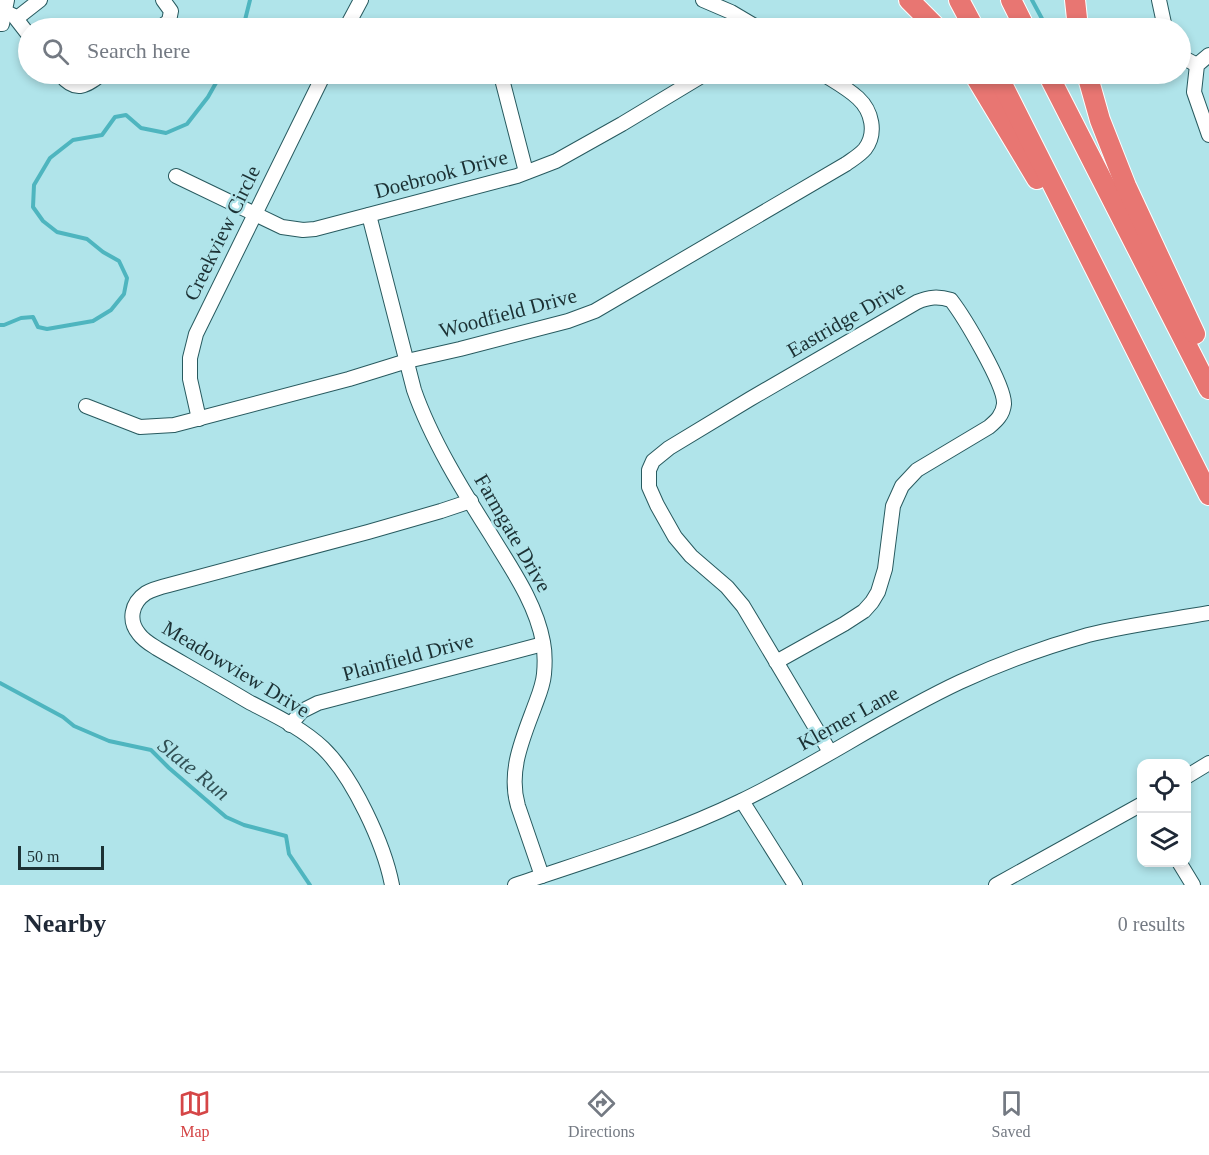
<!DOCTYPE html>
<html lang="en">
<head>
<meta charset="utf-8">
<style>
	:root { --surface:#fff; --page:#f2f2f3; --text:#1f2937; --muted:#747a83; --line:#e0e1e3; --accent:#d54647 }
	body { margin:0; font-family:Georgia,serif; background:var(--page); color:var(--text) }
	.controls { position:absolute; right:18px; bottom:18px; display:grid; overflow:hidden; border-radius:12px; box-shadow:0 3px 9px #0003 }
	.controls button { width:54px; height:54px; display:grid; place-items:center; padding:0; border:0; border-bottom:2px solid var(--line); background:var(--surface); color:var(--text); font:30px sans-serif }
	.scale { position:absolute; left:18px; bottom:15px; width:86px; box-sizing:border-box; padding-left:6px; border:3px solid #1c3134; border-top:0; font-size:16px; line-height:21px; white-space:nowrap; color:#1c3134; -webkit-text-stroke:4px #b0e4ea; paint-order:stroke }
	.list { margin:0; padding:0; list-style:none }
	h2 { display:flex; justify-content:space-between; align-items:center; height:78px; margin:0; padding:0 24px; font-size:26px }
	h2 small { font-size:20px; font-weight:400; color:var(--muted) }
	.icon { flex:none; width:33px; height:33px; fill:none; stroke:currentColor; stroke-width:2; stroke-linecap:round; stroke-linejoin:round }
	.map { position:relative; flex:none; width:1209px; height:885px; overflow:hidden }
	.search { position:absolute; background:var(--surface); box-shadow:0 3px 9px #0003; left:18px; right:18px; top:18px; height:66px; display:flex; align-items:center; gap:15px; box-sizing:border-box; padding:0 21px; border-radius:33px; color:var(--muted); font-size:22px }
	.sheet { height:186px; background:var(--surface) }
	nav { display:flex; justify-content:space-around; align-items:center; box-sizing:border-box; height:84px; border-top:2px solid var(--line); background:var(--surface); font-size:16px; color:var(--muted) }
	nav a { display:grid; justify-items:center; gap:3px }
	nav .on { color:var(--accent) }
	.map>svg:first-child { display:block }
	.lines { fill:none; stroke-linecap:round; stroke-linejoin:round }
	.stream { stroke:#4eb5bf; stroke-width:4 }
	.minor-casing { stroke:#285a5f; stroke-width:16 }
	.highway-casing { stroke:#fff; stroke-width:22 }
	.minor { stroke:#fff; stroke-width:14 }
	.highway { stroke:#e87672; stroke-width:20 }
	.labels { text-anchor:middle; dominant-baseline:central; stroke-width:5; stroke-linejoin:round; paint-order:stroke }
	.street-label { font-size:21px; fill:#1c3134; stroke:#b0e4ea }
	.water-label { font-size:22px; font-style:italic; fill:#325155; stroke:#b0e4ea }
</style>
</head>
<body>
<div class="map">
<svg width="1209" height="885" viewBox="0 0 1209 885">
	<rect width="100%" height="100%" fill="#b0e4ea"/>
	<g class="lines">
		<g class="stream">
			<path d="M1032,0L1047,28"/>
			<path d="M243,28L250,0"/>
			<path d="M0,325H4L21,318L33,317L38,327L47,329L93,321L111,310L124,294L127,278L119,261L103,252L87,239L57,232L43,221L33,207L34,185L50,158L73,140L102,135L115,117L126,115L141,128L166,133L187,124L208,97L221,74"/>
			<path d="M0,683L63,717L74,726L109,741L151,750L169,768L226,817L244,825L286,836L289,854L310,885"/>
		</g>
		<g class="minor-casing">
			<g id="minor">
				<path d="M703,0L731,12L758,28"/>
				<path d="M1159,0L1165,28"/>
				<path d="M4,11L14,16L28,34"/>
				<path d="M17,18L40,0"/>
				<path d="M0,24H2L7,0"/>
				<path d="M159,28L169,21L171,11L163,0"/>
				<path d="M346,28L361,0"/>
				<path d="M1209,55L1197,65L1194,92L1209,135"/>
				<path d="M1180,56L1197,65"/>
				<path d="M60,74C75,93 85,87 102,74"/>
				<path d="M503,83L526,172"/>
				<path d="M176,176L282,227L303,230L315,229L517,176L556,161L622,124L705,74"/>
				<path d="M369,215L414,390C431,439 463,491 491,535C511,568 536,603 543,642C545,652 545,663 544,674C543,686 538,697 534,708C522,740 508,772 518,806L542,876"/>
				<path d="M86,406L140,427L174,425L349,379L407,361L460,349L568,321L595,311L846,164C853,159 860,155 865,149C877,133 872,111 858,98C847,88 834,81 823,74"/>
				<path d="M199,419L190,379V358L196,334L324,74"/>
				<path d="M776,662L844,624L864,611L872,602L878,592L885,569L893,506L902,486L917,470L989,427C996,421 1003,415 1004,404C1005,385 964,317 951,300C938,296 929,297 917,302L750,399L669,448L653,461L649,470V487L657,505L675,537L691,556L727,587L743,606L830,752"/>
				<path d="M290,725L302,711L318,703L543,644"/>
				<path d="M1186,777L1209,763"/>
				<path d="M742,801L795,885"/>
				<path d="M1179,862L1193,885"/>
				<path d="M392,885C384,844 353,777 323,748C302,728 274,715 249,702C219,684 189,667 158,649C152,645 144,641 139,634C128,621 131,603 146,593C153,589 161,587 169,585L368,532L441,511L471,501"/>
				<path d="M515,885C591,859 669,836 741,801C816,765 885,717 960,682C1001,663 1045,647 1088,635C1128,625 1169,620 1209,613"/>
				<path d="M996,885L1142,804"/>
			</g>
		</g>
		<g class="highway-casing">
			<g id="highway">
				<path d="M909,0L937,28"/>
				<path d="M959,0L974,28"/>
				<path d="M1011,0L1025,28"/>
				<path d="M1075,0L1078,28"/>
				<path d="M974,74L1037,179"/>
				<path d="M997,74L1209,495"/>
				<path d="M1048,74L1209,389"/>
				<path d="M1087,74L1100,120L1126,186L1195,334"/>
			</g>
		</g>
		<use href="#minor" class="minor"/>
		<use href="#highway" class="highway"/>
	</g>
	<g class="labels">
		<g class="street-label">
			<text transform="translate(441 174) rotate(-15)">Doebrook Drive</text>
			<text transform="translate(222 233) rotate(-64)">Creekview Circle</text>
			<text transform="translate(508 313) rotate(-15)">Woodfield Drive</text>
			<text transform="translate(846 319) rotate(-30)">Eastridge Drive</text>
			<text transform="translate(513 533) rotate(60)">Farmgate Drive</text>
			<text transform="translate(408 657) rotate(-15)">Plainfield Drive</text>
			<text transform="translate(236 669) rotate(31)">Meadowview Drive</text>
			<text transform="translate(848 718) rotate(-29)">Klerner Lane</text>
		</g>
		<g class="water-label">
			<text transform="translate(194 769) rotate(39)">Slate Run</text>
		</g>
	</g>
</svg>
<div class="controls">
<button><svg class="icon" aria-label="locate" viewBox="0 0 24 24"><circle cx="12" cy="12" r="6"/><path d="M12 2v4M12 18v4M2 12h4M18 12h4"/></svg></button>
<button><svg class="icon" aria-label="layers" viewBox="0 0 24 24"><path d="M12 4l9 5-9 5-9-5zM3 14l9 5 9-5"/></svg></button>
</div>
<div class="scale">50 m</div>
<div class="search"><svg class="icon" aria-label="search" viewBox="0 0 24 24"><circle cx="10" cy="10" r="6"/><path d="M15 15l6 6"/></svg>Search here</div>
</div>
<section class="sheet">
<h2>Nearby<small>0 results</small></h2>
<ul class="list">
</ul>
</section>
<nav>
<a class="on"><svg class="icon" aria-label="map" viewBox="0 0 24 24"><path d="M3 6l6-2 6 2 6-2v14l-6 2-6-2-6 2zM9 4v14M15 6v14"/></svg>Map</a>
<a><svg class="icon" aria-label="directions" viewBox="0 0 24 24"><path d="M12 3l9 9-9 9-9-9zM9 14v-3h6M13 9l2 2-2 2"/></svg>Directions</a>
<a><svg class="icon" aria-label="saved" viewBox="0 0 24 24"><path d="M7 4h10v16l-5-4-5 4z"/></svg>Saved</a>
</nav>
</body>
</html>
